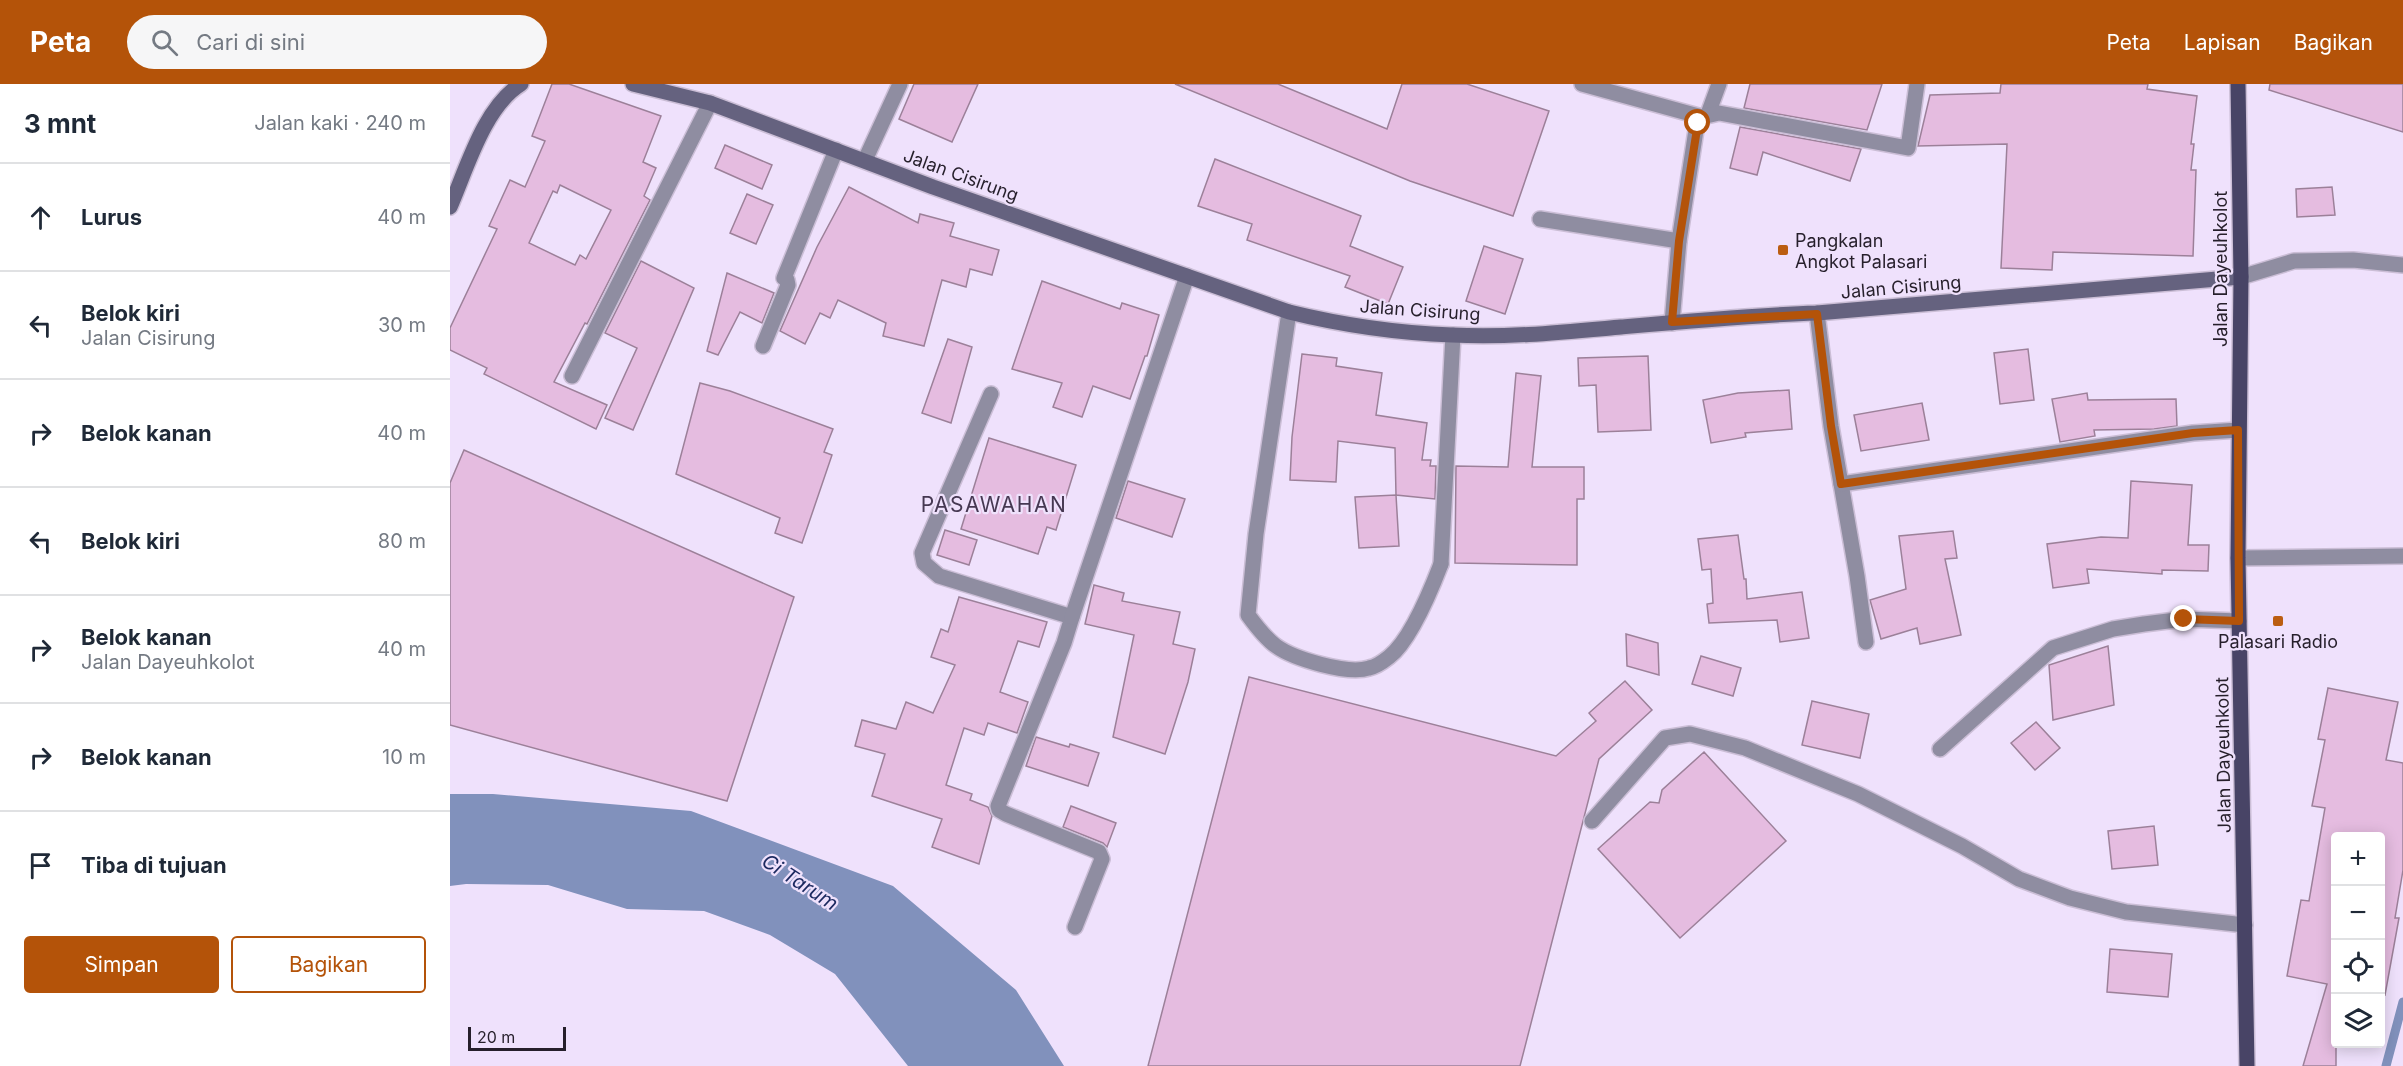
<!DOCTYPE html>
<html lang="id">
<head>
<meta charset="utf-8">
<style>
	:root { --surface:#fff; --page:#f6f6f7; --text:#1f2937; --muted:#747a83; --line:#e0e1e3; --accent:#b45309 }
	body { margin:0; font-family:Inter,sans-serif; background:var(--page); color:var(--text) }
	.controls { position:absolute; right:18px; bottom:18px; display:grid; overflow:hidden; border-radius:6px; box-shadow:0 3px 15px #0003 }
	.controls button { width:54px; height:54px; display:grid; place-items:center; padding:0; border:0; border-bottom:2px solid var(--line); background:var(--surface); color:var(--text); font:30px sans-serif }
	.scale { position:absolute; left:18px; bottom:15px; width:98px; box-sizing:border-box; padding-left:6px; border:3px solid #261f2b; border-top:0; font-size:16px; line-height:21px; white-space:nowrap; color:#261f2b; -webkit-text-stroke:4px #efe1fc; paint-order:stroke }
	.stop { position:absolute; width:18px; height:18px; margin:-14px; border:4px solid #b45309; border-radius:50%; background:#fff }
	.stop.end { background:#b45309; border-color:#fff; box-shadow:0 2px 6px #0008 }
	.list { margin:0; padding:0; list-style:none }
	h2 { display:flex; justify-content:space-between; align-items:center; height:78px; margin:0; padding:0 24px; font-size:26px }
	h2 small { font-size:20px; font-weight:400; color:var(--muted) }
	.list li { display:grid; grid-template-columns:39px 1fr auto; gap:18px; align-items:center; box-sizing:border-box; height:108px; padding:0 24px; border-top:2px solid var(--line) }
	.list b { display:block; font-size:22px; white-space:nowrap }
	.list p { margin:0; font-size:20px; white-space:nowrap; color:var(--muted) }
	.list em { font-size:20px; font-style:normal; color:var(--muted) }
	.actions { display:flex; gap:12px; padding:18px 24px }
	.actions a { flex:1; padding:14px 0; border:2px solid var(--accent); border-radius:6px; text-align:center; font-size:21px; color:var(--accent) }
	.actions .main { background:var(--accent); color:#fff }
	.icon { flex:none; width:33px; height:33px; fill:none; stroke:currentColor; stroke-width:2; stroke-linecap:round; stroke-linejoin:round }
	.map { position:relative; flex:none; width:1953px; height:982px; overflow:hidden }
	header { display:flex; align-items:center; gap:36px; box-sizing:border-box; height:84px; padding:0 30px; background:var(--accent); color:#fff }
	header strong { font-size:28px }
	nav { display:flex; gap:33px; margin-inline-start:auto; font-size:21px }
	.search { width:420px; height:54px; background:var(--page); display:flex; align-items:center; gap:15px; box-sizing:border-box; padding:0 21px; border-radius:33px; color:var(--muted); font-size:22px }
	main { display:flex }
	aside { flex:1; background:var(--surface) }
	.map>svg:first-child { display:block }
	.water { fill:#8191bc }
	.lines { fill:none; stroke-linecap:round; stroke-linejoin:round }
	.stream { stroke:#8191bc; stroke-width:9 }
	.building { fill:#e5bce0; stroke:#9c8099; stroke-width:1.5; fill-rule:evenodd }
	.lane-casing { stroke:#cbbed6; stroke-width:18 }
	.street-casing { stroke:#cbbed6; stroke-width:18 }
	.secondary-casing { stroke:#cbbed6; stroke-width:18 }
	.primary-casing { stroke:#cbbed6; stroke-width:18 }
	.lane { stroke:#8f8da1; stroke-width:15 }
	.street { stroke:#8f8da1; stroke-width:15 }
	.secondary { stroke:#65627f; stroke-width:15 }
	.primary { stroke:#484466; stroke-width:15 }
	.route { stroke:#b45309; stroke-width:8 }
	.poi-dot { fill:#bb5d11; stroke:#efe1fc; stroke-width:2 }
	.labels { text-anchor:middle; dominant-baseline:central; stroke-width:4.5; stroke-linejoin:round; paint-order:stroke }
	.street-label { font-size:18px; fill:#261f2b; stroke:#efe1fc }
	.poi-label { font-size:18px; fill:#261f2b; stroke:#efe1fc; text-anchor:start }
	.water-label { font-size:20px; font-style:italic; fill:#1b295f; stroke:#efe1fc }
	.quarter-label { font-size:21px; letter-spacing:1.5px; fill:#463852; stroke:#efe1fc }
</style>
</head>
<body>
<header>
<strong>Peta</strong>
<div class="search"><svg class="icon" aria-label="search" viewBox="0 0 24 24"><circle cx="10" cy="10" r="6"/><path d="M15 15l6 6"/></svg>Cari di sini</div>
<nav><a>Peta</a><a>Lapisan</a><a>Bagikan</a></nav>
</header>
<main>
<aside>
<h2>3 mnt<small>Jalan kaki · 240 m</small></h2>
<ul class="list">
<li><svg class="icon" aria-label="ahead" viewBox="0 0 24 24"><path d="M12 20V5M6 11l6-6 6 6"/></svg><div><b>Lurus</b></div><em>40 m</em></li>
<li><svg class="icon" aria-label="left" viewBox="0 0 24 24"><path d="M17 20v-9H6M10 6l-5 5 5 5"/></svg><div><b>Belok kiri</b><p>Jalan Cisirung</p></div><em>30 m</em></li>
<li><svg class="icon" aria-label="right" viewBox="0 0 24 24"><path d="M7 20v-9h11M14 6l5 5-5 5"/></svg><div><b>Belok kanan</b></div><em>40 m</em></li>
<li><svg class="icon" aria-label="left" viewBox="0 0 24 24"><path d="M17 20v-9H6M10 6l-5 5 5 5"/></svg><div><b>Belok kiri</b></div><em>80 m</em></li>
<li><svg class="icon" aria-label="right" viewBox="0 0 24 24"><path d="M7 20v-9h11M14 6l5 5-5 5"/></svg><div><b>Belok kanan</b><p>Jalan Dayeuhkolot</p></div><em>40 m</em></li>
<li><svg class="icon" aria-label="right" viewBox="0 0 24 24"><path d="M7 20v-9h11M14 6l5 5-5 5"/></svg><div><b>Belok kanan</b></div><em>10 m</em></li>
<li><svg class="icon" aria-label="arrive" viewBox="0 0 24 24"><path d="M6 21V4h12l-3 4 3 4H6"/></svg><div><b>Tiba di tujuan</b></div></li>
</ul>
<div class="actions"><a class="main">Simpan</a><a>Bagikan</a></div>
</aside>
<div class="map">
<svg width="1953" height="982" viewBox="0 0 1953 982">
	<rect width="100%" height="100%" fill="#efe1fc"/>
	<path class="water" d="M0,710H43L241,727L443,802L566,906L614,982H458L385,890L320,851L254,827L177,825L98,801L16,800L0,802Z"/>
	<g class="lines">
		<path class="stream" d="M1936,982L1953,918"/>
	</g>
	<g class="building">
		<path d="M102,0H119L211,32L193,78L206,84L194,112L200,116L137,240L135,239L104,298L157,321L146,345L34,290L37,284L0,266V244L47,145L39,142L60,96L75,103L95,57L82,52ZM110,101L161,126L136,175L130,171L125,181L79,159L103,107L107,109Z"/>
		<path d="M464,0H528L502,58L449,35Z"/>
		<path d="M725,0H828L937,45L952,0H1017L1099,27L1063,132L960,97Z"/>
		<path d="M1300,0H1432L1417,46L1294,24Z"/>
		<path d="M1551,0H1698L1697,5L1747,12L1741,60H1744L1741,86H1746L1743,172L1603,168L1602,186L1551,184L1557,60L1468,62L1480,11L1550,9Z"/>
		<path d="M1820,0H1953V48L1819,6Z"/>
		<path d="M1290,43L1411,65L1400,97L1313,68L1307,91L1280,84Z"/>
		<path d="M275,61L322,81L312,105L265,84Z"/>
		<path d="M765,75L911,132L900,162L953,183L938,220L895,203L900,192L797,156L802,140L748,122Z"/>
		<path d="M399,103L468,139L470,130L504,139L500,152L549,166L542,191L520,185L516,203L492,196L474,262L433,252L436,239L388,216L380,234L370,229L355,260L330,247L367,163Z"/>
		<path d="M1882,103L1885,131L1847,133L1846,105Z"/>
		<path d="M297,110L323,121L306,160L280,149Z"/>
		<path d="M1034,162L1073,175L1055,230L1016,217Z"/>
		<path d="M191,177L244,204L183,346L155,334L187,264L155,249Z"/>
		<path d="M277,189L324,209L312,239L290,228L268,271L257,267Z"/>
		<path d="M592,197L670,225L672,219L709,231L697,272H695L680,315L643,302L632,333L603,323L612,299L562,285Z"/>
		<path d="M498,255L522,263L501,339L472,329Z"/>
		<path d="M1578,265L1584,316L1550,320L1544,269Z"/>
		<path d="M852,270L887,274L886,282L932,289L926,331L977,339L972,376H981L980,382H986L985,415L946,411L945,364L888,357L886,398L840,396L842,353Z"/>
		<path d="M1198,272L1201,346L1148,348L1146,301L1129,302L1128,274Z"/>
		<path d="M1066,289L1091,292L1082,383H1134V415H1127V481L1005,479L1006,382L1058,383Z"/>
		<path d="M250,299L280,307L383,345L374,368L382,371L352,459L325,449L330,434L226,390Z"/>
		<path d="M1339,306L1342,345L1295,349L1296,353L1261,359L1253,316L1288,309Z"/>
		<path d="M1637,309L1638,316L1726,315L1727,342L1704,345L1644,346L1645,352L1610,358L1602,315Z"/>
		<path d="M1472,319L1479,356L1411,367L1404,331Z"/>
		<path d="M539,354L626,381L606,446L597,443L588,470L511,445Z"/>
		<path d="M14,366L344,513L277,717L0,641V399Z"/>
		<path d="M678,397L735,415L722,453L666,434Z"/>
		<path d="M1681,397L1742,401L1738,461H1759L1758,487L1712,486V490L1637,485L1639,499L1603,504L1597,460L1651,453L1678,454Z"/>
		<path d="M946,411L949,462L909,464L905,413Z"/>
		<path d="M495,446L527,456L519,481L487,471Z"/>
		<path d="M1503,447L1507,474L1495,475L1511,551L1470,560L1467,544L1431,555L1420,516L1456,505L1449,452Z"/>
		<path d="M1288,451L1294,495H1296L1297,515L1352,508L1359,554L1330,558L1327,536L1259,539L1257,520L1263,519L1261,485L1252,486L1248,455Z"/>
		<path d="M644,501L674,509L672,517L730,528L723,560L745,565L738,598L715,670L663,653L684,551L635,540Z"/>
		<path d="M509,513L597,538L589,563L568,557L550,608L578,618L567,649L538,639L534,651L514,644L496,701L522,710L520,716L538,723L542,732L529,780L482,763L492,735L422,712L435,670L405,662L412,636L446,645L456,618L483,629L505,581L481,573L491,545L498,548Z"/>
		<path d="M1176,550L1208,559L1209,591L1177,582Z"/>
		<path d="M1658,562L1664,621L1603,636L1599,581Z"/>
		<path d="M1251,572L1291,584L1283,612L1242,600Z"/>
		<path d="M799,593L1106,672L1146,637L1139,629L1175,597L1202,626L1149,675L1070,982H698Z"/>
		<path d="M1878,604L1948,618L1936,676L1953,679V786L1945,834H1949L1935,911L1930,910V753H1886V982H1853L1877,900L1837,892L1851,816L1859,817L1875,724L1862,722L1875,656L1868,655Z"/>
		<path d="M1362,617L1419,630L1410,674L1352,661Z"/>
		<path d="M1586,638L1610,664L1585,686L1561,659Z"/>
		<path d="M586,653L619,663L620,660L649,669L638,702L576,682Z"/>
		<path d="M1254,668L1336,757L1230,854L1148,765L1200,718L1209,719L1212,706Z"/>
		<path d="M621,722L666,739L657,763L653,759L613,743Z"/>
		<path d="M1704,742L1708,781L1662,785L1658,747Z"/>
		<path d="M1660,865L1722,870L1718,913L1657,908Z"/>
	</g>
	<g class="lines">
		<g class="lane-casing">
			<g id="lane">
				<path d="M1132,0L1252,33"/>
				<path d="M415,76L450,0"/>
				<path d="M839,228L806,450L798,531C806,542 815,554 826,562C844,575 898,591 919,584C925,583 934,577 939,573C961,556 981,506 991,480"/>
				<path d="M1788,474L1953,472"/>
				<path d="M1142,737L1215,654L1240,650L1295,664L1408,710L1512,762L1569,795L1620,814L1676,828L1795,841"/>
			</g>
		</g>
		<g class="street-casing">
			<g id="street">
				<path d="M1258,30L1269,0"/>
				<path d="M1090,135L1229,157"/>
				<path d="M1791,193L1844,177L1903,176L1953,181"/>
				<path d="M1367,229L1381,342L1407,492L1416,558"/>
				<path d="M1222,239L1229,157L1246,46L1252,33L1269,29L1458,64L1467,0"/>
				<path d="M313,262L338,201L337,196L334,194L386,66"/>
				<path d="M122,292L260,19"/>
				<path d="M541,310L472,469L474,479L489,492L622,533L614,559L548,722L549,726L556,730L649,768L652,775L625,843"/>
				<path d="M1391,400L1743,349L1788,346"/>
				<path d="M991,480L1003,251"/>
				<path d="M622,533L737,192"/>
				<path d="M1490,665L1603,564L1663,545L1694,540L1734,535L1789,537"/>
			</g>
		</g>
		<g class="secondary-casing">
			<g id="secondary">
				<path d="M183,0L260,19L483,103L839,228C892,241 947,249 1002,251C1058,254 1115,248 1171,243C1237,237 1302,231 1367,229L1791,193"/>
				<path d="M0,123C17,84 34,23 71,0"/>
			</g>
		</g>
		<g class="primary-casing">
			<path id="primary" d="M1788,0L1791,193L1788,474L1797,982"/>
		</g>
		<use href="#lane" class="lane"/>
		<use href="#street" class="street"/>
		<use href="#secondary" class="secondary"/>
		<use href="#primary" class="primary"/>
	</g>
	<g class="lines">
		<path class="route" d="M1248,39L1229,157L1222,238L1367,230L1381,342L1391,400L1743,349L1788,346L1789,537L1734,535"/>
	</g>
	<g class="poi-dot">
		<rect x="1327" y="160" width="12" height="12" rx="3"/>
		<rect x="1822" y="531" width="12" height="12" rx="3"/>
	</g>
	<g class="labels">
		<g class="street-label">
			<text transform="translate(511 91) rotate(20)">Jalan Cisirung</text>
			<text transform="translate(1770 185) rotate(-90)">Jalan Dayeuhkolot</text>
			<text transform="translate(1451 203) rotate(-5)">Jalan Cisirung</text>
			<text transform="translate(970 226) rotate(4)">Jalan Cisirung</text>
			<text transform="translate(1773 671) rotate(-91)">Jalan Dayeuhkolot</text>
		</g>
		<g class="poi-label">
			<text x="1345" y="156">Pangkalan<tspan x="1345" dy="21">Angkot Palasari</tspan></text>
			<text x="1828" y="557" text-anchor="middle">Palasari Radio</text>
		</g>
		<g class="water-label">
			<text transform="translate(350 798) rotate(33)">Ci Tarum</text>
		</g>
		<g class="quarter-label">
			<text x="544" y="420">PASAWAHAN</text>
		</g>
	</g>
</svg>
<div class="controls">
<button>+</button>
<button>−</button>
<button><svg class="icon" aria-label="locate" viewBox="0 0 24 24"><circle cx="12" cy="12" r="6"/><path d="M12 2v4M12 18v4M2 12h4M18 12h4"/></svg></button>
<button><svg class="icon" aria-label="layers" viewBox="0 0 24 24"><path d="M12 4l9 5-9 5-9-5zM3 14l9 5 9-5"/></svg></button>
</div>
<div class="scale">20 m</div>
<div class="stop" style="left:1248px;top:39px"></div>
<div class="stop end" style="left:1734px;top:535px"></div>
</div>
</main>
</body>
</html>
